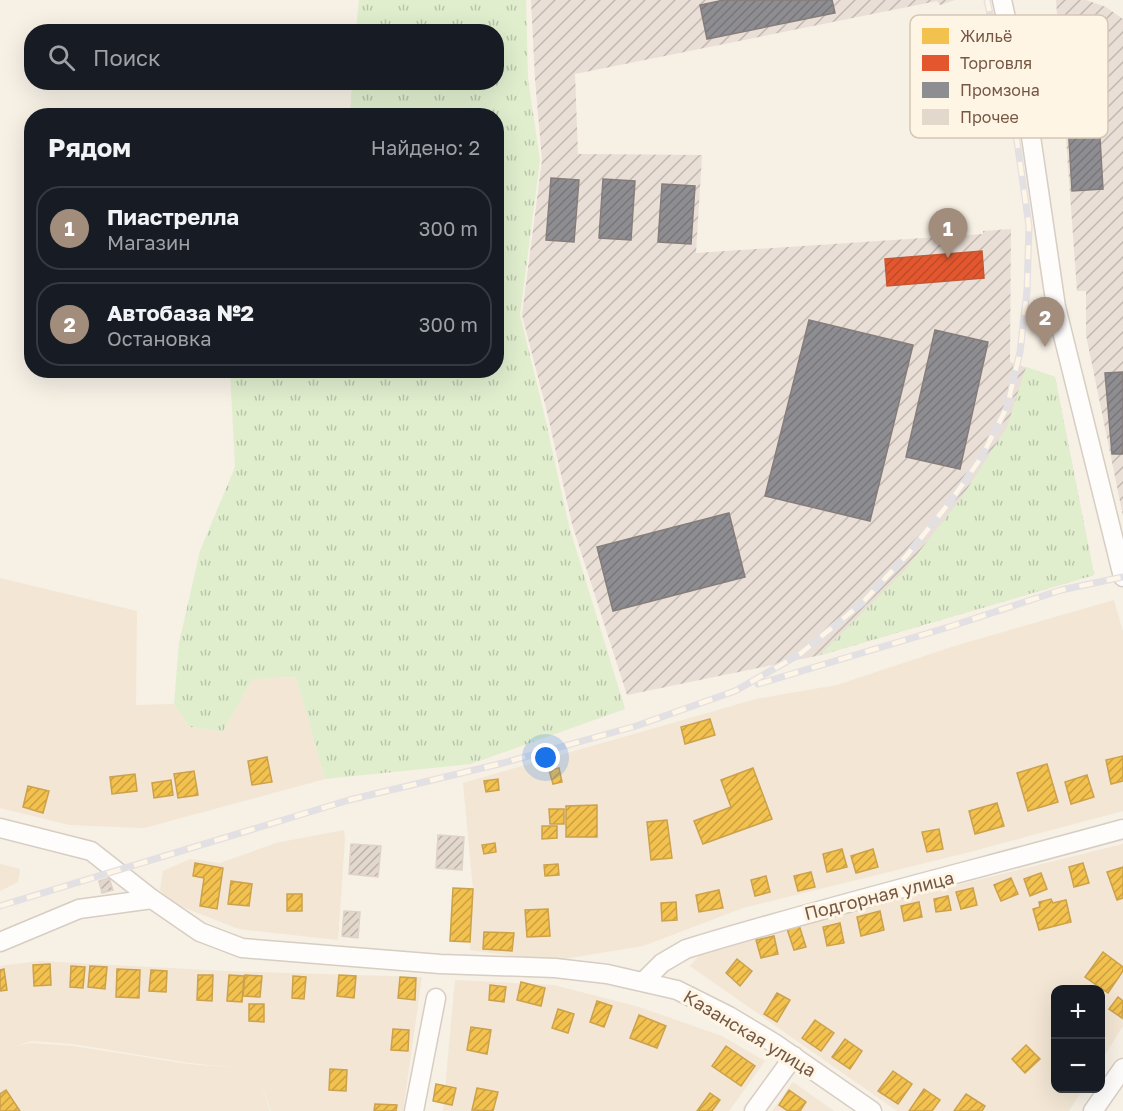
<!DOCTYPE html>
<html lang="ru">
<head>
<meta charset="utf-8">
<style>
	:root { --surface:#171b24; --page:#242831; --text:#f1f3f6; --muted:#9ea1a6; --line:#363941; --accent:#a28d7c }
	body { margin:0; font-family:"Golos Text",sans-serif; background:var(--page); color:var(--text) }
	.controls { position:absolute; right:18px; bottom:18px; display:grid; overflow:hidden; border-radius:12px; box-shadow:0 6px 24px #0002 }
	.controls button { width:54px; height:54px; display:grid; place-items:center; padding:0; border:0; border-bottom:2px solid var(--line); background:var(--surface); color:var(--text); font:30px sans-serif }
	.you { position:absolute; left:546px; top:758px; width:21px; height:21px; margin:-15px; border:4px solid #fff; border-radius:50%; background:#1a73e8; box-shadow:0 0 0 9px #1a73e833 }
	.badge { display:grid; place-items:center; width:39px; height:39px; border-radius:50%; background:var(--accent); color:#fff; font-size:20px; font-weight:700 }
	.pin { position:absolute; translate:-50% -50px; filter:drop-shadow(0 2px 3px #0008) }
	.pin::after { content:''; position:absolute; top:32px; width:21px; height:18px; background:inherit; clip-path:polygon(0 0,100% 0,50% 100%) }
	.list { margin:0; padding:0; list-style:none }
	h2 { display:flex; justify-content:space-between; align-items:center; height:78px; margin:0; padding:0 24px; font-size:26px }
	h2 small { font-size:20px; font-weight:400; color:var(--muted) }
	.list li { display:grid; grid-template-columns:39px 1fr auto; gap:18px; align-items:center; box-sizing:border-box; height:84px; margin:0 12px 12px; padding:0 12px; border:2px solid var(--line); border-radius:24px }
	.list b { display:block; font-size:22px; white-space:nowrap }
	.list p { margin:0; font-size:20px; white-space:nowrap; color:var(--muted) }
	.list em { font-size:20px; font-style:normal; color:var(--muted) }
	.icon { flex:none; width:33px; height:33px; fill:none; stroke:currentColor; stroke-width:2; stroke-linecap:round; stroke-linejoin:round }
	.map { position:relative; flex:none; width:1123px; height:1111px; overflow:hidden }
	.search { position:absolute; background:var(--surface); box-shadow:0 6px 24px #0002; left:24px; top:24px; width:480px; height:66px; display:flex; align-items:center; gap:15px; box-sizing:border-box; padding:0 21px; border-radius:24px; color:var(--muted); font-size:22px }
	.panel { position:absolute; background:var(--surface); box-shadow:0 6px 24px #0002; left:24px; top:108px; width:480px; height:270px; border-radius:24px }
	.map>svg:first-child { display:block }
	.residential { fill:#f3e6d4; fill-rule:evenodd }
	.industrial { fill:url(#industrial-furrows) }
	.grass { fill:url(#grass-tufts) }
	.homes { fill:url(#homes-hatch); stroke:#cca14b; stroke-width:1.5 }
	.shops { fill:url(#shops-hatch); stroke:#c35735; stroke-width:1.5 }
	.industry { fill:url(#industry-hatch); stroke:#867d7b; stroke-width:1.5 }
	.building { fill:url(#building-hatch); stroke:#dfd3c7; stroke-width:1.5 }
	.lines { fill:none; stroke-linecap:round; stroke-linejoin:round }
	.minor-casing { stroke:#d7cdc3; stroke-width:21 }
	.minor { stroke:#fefdfb; stroke-width:18 }
	.rail-casing { stroke:#e3e0e3; stroke-width:7 }
	.rail { stroke:#fff5e5; stroke-width:4.5; stroke-dasharray:14; stroke-linecap:butt }
	.labels { text-anchor:middle; dominant-baseline:central; stroke-width:6; stroke-linejoin:round; paint-order:stroke }
	.street-label { font-size:18px; fill:#755744; stroke:#fff5e5 }
	.key { fill:#fff5e5; stroke:#d6c6b5; stroke-width:1.5 }
	.key-label { font-size:16px; fill:#755744 }
</style>
</head>
<body>
<div class="map">
<svg width="1123" height="1111" viewBox="0 0 1123 1111">
	<defs>
		<pattern id="industrial-furrows" width="10" height="10" patternUnits="userSpaceOnUse" patternTransform="scale(1.5)"><rect width="10" height="10" fill="#e9dfd6"/><path d="M-1 1l2-2M0 10L10 0M9 11l2-2" fill="none" stroke="#c1b8af"/></pattern>
		<pattern id="grass-tufts" width="24" height="20" patternUnits="userSpaceOnUse" patternTransform="scale(1.5)"><rect width="24" height="20" fill="#e0eece"/><path d="M3 7l-1-3M5 7V3M7 7l1-3M15 17l-1-3M17 17v-4M19 17l1-3" fill="none" stroke="#bac4a9"/></pattern>
		<pattern id="homes-hatch" width="6" height="6" patternUnits="userSpaceOnUse" patternTransform="scale(1.5)"><rect width="6" height="6" fill="#f2c14e"/><path d="M-1 1l2-2M0 6l6-6M5 7l2-2" fill="none" stroke="#c9a042"/></pattern>
		<pattern id="shops-hatch" width="6" height="6" patternUnits="userSpaceOnUse" patternTransform="scale(1.5)"><rect width="6" height="6" fill="#e4572e"/><path d="M-1 1l2-2M0 6l6-6M5 7l2-2" fill="none" stroke="#bd4b29"/></pattern>
		<pattern id="industry-hatch" width="6" height="6" patternUnits="userSpaceOnUse" patternTransform="scale(1.5)"><rect width="6" height="6" fill="#8d8d92"/><path d="M-1 1l2-2M0 6l6-6M5 7l2-2" fill="none" stroke="#787679"/></pattern>
		<pattern id="building-hatch" width="6" height="6" patternUnits="userSpaceOnUse" patternTransform="scale(1.5)"><rect width="6" height="6" fill="#e3d8cc"/><path d="M-1 1l2-2M0 6l6-6M5 7l2-2" fill="none" stroke="#bdb2a7"/></pattern>
	</defs>
	<rect width="100%" height="100%" fill="#f6f0e5"/>
	<g class="residential">
		<path d="M0,578L137,611L136,705L174,704L190,727L223,731L253,679L296,677L325,779L144,828L70,825L0,808Z"/>
		<path d="M1114,600L1123,632V811L966,853L743,908L643,946L551,961L470,950L473,889L463,783L756,699L837,685L958,645Z"/>
		<path d="M344,830L345,839L338,940L239,929L167,901L160,890L163,871L190,859L220,863L276,843Z"/>
		<path d="M1123,844V1026L1101,1061L1100,990H1056V1088L1083,1089L1069,1111H897L690,966L700,954L762,933Z"/>
		<path d="M0,864L20,869L18,882L0,891Z"/>
		<path d="M40,961L224,971L422,977L403,1111H271L260,1082L270,1111H0V966ZM32,1041L73,1044L190,1063L238,1068L188,1064L73,1046L31,1043L15,1046Z"/>
		<path d="M455,980L554,985L639,1007L722,1036L765,1061L729,1111H443Z"/>
		<path d="M793,1082L834,1111H772Z"/>
	</g>
	<g class="industrial">
		<path d="M531,0H955L940,5L937,1L575,74L578,154L702,155L696,253L983,234V231L1011,229L1010,362L1055,377L1094,575L821,655L627,695L572,524L547,412L522,315L542,160L535,79Z"/>
		<path d="M1056,0H1086L1106,7L1123,19V516L1086,335V291H1077Z"/>
	</g>
	<g class="grass">
		<path d="M359,0H526L528,79L540,160L520,315L544,413L569,526L625,709L471,764L325,779L296,677L253,679L223,731L190,727L174,704L179,643L200,551L235,467L230,371L496,370V116L350,115L352,83L496,82V32L356,31Z"/>
		<path d="M1026,367L1055,377L1094,575L820,655L904,571L962,497L1007,427Z"/>
	</g>
	<g class="homes">
		<path d="M710,719L715,735L685,744L681,727Z"/>
		<path d="M1123,756V781L1111,784L1106,760Z"/>
		<path d="M267,757L272,782L252,785L248,761Z"/>
		<path d="M1047,764L1058,802L1028,811L1017,773Z"/>
		<path d="M559,768L562,782L553,784L549,770Z"/>
		<path d="M753,768L772,819L703,844L694,821L731,807L721,780Z"/>
		<path d="M194,771L198,795L178,798L174,774Z"/>
		<path d="M135,774L137,791L112,794L110,777Z"/>
		<path d="M1087,775L1094,797L1071,804L1065,782Z"/>
		<path d="M498,779L499,790L486,792L484,781Z"/>
		<path d="M171,780L173,795L154,798L152,783Z"/>
		<path d="M28,786L49,791L43,813L23,807Z"/>
		<path d="M997,803L1004,826L975,834L969,811Z"/>
		<path d="M597,805V837H566V806Z"/>
		<path d="M549,809H564V824H550Z"/>
		<path d="M667,820L672,858L651,860L647,822Z"/>
		<path d="M542,826H557V838L542,839Z"/>
		<path d="M939,829L943,849L927,852L922,832Z"/>
		<path d="M495,843L496,852L484,854L482,845Z"/>
		<path d="M842,849L847,867L827,872L823,854Z"/>
		<path d="M873,849L878,867L856,873L851,856Z"/>
		<path d="M195,863L223,868L217,909L200,906L204,878L193,876Z"/>
		<path d="M1083,863L1089,883L1074,887L1069,867Z"/>
		<path d="M558,864L559,875L545,876L544,865Z"/>
		<path d="M1123,867V898L1117,900L1107,872Z"/>
		<path d="M811,872L815,887L798,891L794,876Z"/>
		<path d="M1041,873L1047,889L1030,896L1024,879Z"/>
		<path d="M766,876L770,892L755,896L751,880Z"/>
		<path d="M1011,878L1018,894L1001,901L994,885Z"/>
		<path d="M231,881L252,884L249,906L228,904Z"/>
		<path d="M453,888L473,889L470,942L450,941Z"/>
		<path d="M973,888L977,905L961,909L956,892Z"/>
		<path d="M719,890L723,908L699,912L696,895Z"/>
		<rect x="287" y="894" width="15" height="17"/>
		<path d="M948,896L951,910L936,912L934,899Z"/>
		<path d="M1051,899L1053,903L1066,900L1071,922L1039,930L1033,909L1040,907L1039,902Z"/>
		<path d="M676,902L677,920L662,921L661,903Z"/>
		<path d="M919,902L922,917L904,921L901,906Z"/>
		<path d="M548,909L550,936L527,937L525,910Z"/>
		<path d="M880,911L884,930L861,936L857,917Z"/>
		<path d="M840,923L844,943L827,946L823,927Z"/>
		<path d="M799,925L806,947L794,950L787,929Z"/>
		<path d="M484,932L514,933L512,951L483,949Z"/>
		<path d="M774,936L778,954L761,958L756,940Z"/>
		<path d="M1103,952L1123,967V971L1108,993L1085,977Z"/>
		<path d="M737,959L752,971L740,986L726,973Z"/>
		<path d="M50,964L51,985L34,986L33,965Z"/>
		<path d="M71,966L85,967L83,988L70,987Z"/>
		<path d="M90,966L107,967L105,989L88,987Z"/>
		<path d="M4,969L7,990L0,991V970Z"/>
		<path d="M117,969L140,970L139,998L116,997Z"/>
		<path d="M151,970L167,971L166,992L149,991Z"/>
		<path d="M198,975H213L212,1001L197,1000Z"/>
		<path d="M229,975L244,976L242,1002L227,1001Z"/>
		<path d="M245,975L262,976L260,997L243,996Z"/>
		<path d="M339,975L356,976L354,998L337,996Z"/>
		<path d="M293,976L306,977L304,999L292,998Z"/>
		<path d="M400,977L416,978L415,1000L398,998Z"/>
		<path d="M521,982L545,988L541,1006L517,1000Z"/>
		<path d="M490,985L506,987L504,1002L489,1000Z"/>
		<path d="M777,993L790,1000L777,1022L764,1014Z"/>
		<path d="M1118,997L1123,1001L1122,1018L1109,1009Z"/>
		<path d="M597,1001L612,1006L604,1027L590,1022Z"/>
		<path d="M249,1004H264V1022L249,1021Z"/>
		<path d="M558,1009L574,1014L568,1033L552,1028Z"/>
		<path d="M639,1015L666,1026L657,1048L630,1038Z"/>
		<path d="M815,1020L834,1033L821,1051L802,1038Z"/>
		<path d="M471,1027L491,1030L487,1054L467,1050Z"/>
		<path d="M393,1029L409,1030L408,1051L391,1050Z"/>
		<path d="M845,1039L862,1051L850,1069L832,1057Z"/>
		<path d="M1026,1045L1040,1059L1025,1073L1012,1059Z"/>
		<path d="M726,1046L755,1066L741,1086L712,1066Z"/>
		<path d="M330,1069L347,1070L346,1091L329,1090Z"/>
		<path d="M893,1071L912,1084L898,1104L878,1091Z"/>
		<path d="M436,1084L456,1088L452,1105L433,1101Z"/>
		<path d="M477,1088L498,1092L493,1111L472,1110Z"/>
		<path d="M924,1089L940,1100L932,1111H909Z"/>
		<path d="M6,1090L20,1111H0V1094Z"/>
		<path d="M789,1090L806,1102L800,1111H788L779,1105Z"/>
		<path d="M710,1093L720,1100L712,1111H697Z"/>
		<path d="M966,1094L985,1106L982,1111H954Z"/>
		<path d="M375,1104L397,1105L396,1111H374Z"/>
	</g>
	<path class="shops" d="M982,251L984,278L887,286L885,259Z"/>
	<g class="industry">
		<path d="M724,0H832L835,13L707,39L700,5Z"/>
		<path d="M1095,53L1103,189L1072,191L1064,55Z"/>
		<path d="M551,178L579,180L574,242L546,240Z"/>
		<path d="M603,179L635,181L631,240L599,238Z"/>
		<path d="M662,184L695,186L691,244L658,242Z"/>
		<path d="M809,320L913,345L870,521L765,496Z"/>
		<path d="M935,330L988,342L960,469L906,457Z"/>
		<path d="M1123,372V454H1112L1105,373Z"/>
		<path d="M729,513L745,577L613,611L597,547Z"/>
	</g>
	<g class="building">
		<path d="M438,835L464,837L462,870L436,868Z"/>
		<path d="M351,844L381,846L378,877L349,874Z"/>
		<path d="M109,878L113,890L102,893L99,881Z"/>
		<path d="M344,911L360,912L358,938L342,936Z"/>
	</g>
	<g class="lines">
		<g class="minor-casing">
			<g id="minor">
				<path d="M1002,0L1029,123L1056,307L1123,577"/>
				<path d="M0,828L91,851L152,899L200,932L242,948L440,964L555,968L607,974L677,990L729,1016L774,1043L872,1111"/>
				<path d="M0,942L79,909L152,899"/>
				<path d="M644,981L662,963L686,949C831,905 977,869 1123,829"/>
				<path d="M414,1111L436,998"/>
				<path d="M754,1111L794,1056"/>
				<path d="M1093,1111L1123,1068"/>
			</g>
		</g>
		<use href="#minor" class="minor"/>
		<g class="rail-casing">
			<g id="rail">
				<path d="M758,684L952,626L1061,590L1123,577"/>
				<path d="M0,906L349,800L503,763L636,726L735,691L800,654L862,603L907,555L950,502L981,458L1007,407L1020,352L1027,291L1029,226L1015,127L987,0"/>
			</g>
		</g>
		<use href="#rail" class="rail"/>
	</g>
	<g class="labels">
		<g class="street-label">
			<text transform="translate(879 895) rotate(-14)">Подгорная улица</text>
			<text transform="translate(750 1033) rotate(31)">Казанская улица</text>
		</g>
	</g>
	<rect x="910" y="15" width="198" height="123" rx="9" class="key"/>
	<rect x="922" y="28" width="27" height="16" fill="#f2c14e"/>
	<rect x="922" y="55" width="27" height="16" fill="#e4572e"/>
	<rect x="922" y="82" width="27" height="16" fill="#8d8d92"/>
	<rect x="922" y="109" width="27" height="16" fill="#e3d8cc"/>
	<g class="key-label">
		<text x="960" y="42">Жильё</text>
		<text x="960" y="69">Торговля</text>
		<text x="960" y="96">Промзона</text>
		<text x="960" y="123">Прочее</text>
	</g>
</svg>
<div class="controls">
<button>+</button>
<button>−</button>
</div>
<div class="you"></div>
<div class="pin badge" style="left:948px;top:258px">1</div>
<div class="pin badge" style="left:1045px;top:347px">2</div>
<div class="search"><svg class="icon" aria-label="search" viewBox="0 0 24 24"><circle cx="10" cy="10" r="6"/><path d="M15 15l6 6"/></svg>Поиск</div>
<section class="panel">
<h2>Рядом<small>Найдено: 2</small></h2>
<ul class="list">
<li><span class="badge">1</span><div><b>Пиастрелла</b><p>Магазин</p></div><em>300 m</em></li>
<li><span class="badge">2</span><div><b>Автобаза №2</b><p>Остановка</p></div><em>300 m</em></li>
</ul>
</section>
</div>
</body>
</html>
